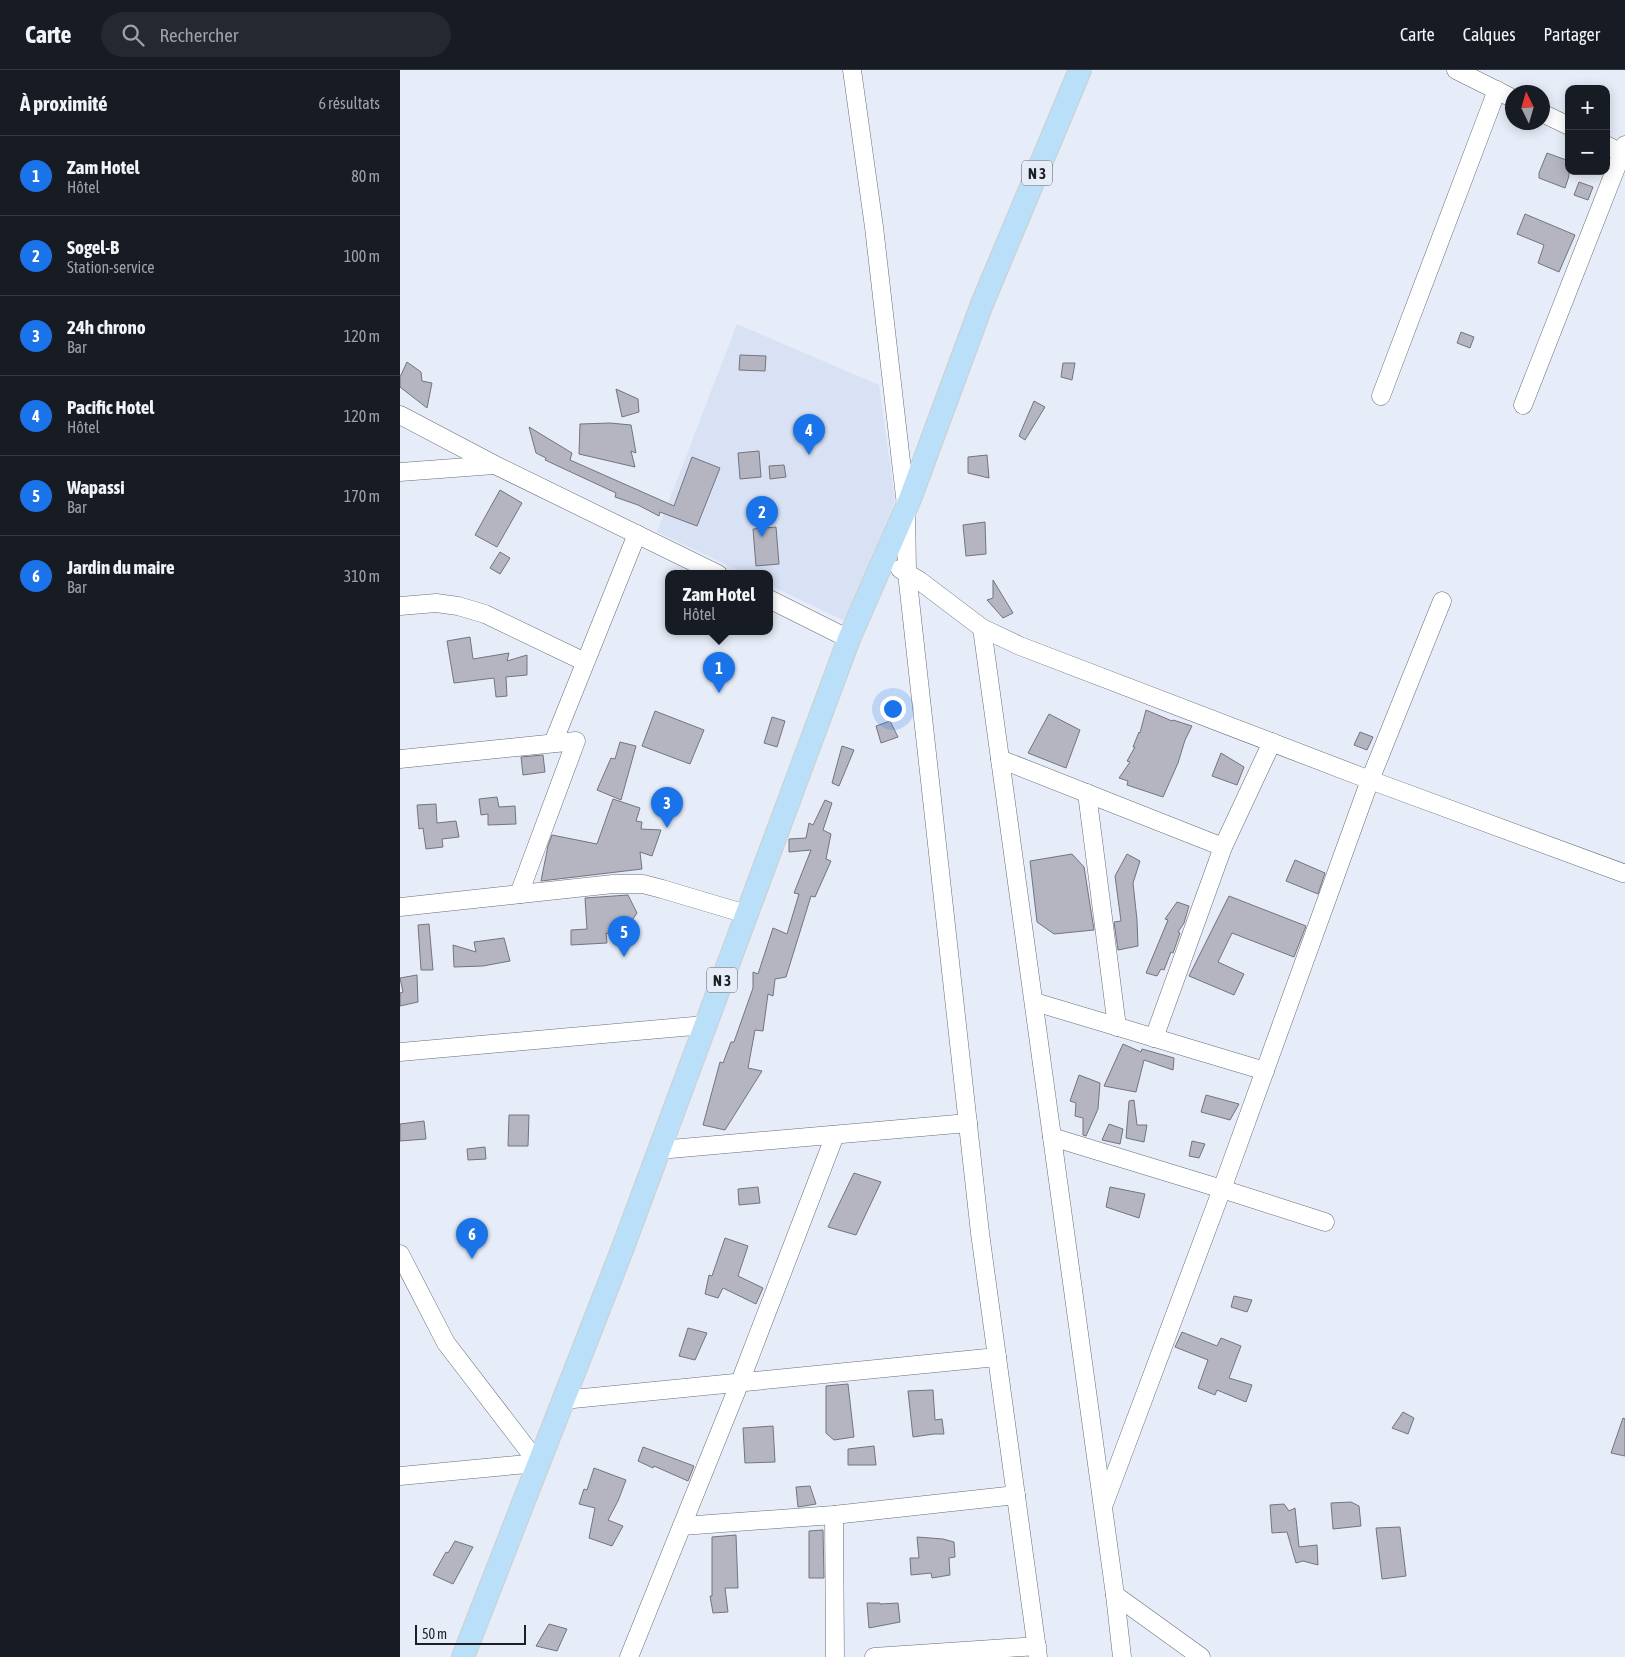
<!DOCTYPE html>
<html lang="fr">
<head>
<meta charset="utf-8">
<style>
	:root { --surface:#171b24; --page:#242831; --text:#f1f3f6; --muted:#9ea1a6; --line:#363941; --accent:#1a73e8 }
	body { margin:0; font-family:"Asap Condensed",sans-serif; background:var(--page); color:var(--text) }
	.controls { position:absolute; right:15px; top:15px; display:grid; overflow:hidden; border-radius:10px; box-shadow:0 2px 12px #0003 }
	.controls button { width:45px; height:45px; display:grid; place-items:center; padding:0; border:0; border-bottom:1px solid var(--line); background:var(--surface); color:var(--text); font:25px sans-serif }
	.compass { position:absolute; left:1105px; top:15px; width:45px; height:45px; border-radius:50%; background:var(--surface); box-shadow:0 2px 12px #0003; rotate:355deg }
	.scale { position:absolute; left:15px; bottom:12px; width:111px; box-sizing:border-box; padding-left:5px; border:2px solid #1d1f23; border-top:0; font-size:14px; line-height:18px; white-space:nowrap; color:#1d1f23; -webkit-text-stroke:4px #e6edf8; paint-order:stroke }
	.you { position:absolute; left:492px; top:638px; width:18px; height:18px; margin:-12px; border:4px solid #fff; border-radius:50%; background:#1a73e8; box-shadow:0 0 0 8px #1a73e833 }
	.badge { display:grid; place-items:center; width:32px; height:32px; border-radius:50%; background:var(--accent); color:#fff; font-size:16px; font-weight:700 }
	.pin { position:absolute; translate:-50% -41px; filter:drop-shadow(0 1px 2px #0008) }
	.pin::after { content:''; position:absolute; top:26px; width:18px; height:15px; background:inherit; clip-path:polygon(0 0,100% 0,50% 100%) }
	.popup { position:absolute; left:265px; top:500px; width:108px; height:65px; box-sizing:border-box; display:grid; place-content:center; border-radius:10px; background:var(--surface); filter:drop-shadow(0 1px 4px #0005); font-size:16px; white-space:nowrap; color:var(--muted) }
	.popup b { font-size:19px; color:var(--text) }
	.popup::after { content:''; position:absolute; left:50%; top:100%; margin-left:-10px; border:10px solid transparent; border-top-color:var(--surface) }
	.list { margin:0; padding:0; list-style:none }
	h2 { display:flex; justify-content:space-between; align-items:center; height:65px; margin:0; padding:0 20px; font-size:21px }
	h2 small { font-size:16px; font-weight:400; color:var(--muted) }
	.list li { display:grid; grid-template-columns:32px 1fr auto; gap:15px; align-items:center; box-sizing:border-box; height:80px; padding:0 20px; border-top:1px solid var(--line) }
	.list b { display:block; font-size:19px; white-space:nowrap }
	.list p { margin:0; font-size:16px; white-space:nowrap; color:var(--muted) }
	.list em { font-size:16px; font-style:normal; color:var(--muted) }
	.icon { flex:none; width:28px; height:28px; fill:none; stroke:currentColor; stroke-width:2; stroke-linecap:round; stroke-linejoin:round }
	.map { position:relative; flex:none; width:1225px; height:1587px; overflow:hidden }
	header { display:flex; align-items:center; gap:30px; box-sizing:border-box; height:70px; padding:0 25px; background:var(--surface); border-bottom:1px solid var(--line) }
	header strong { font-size:24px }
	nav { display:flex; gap:28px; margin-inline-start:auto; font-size:18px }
	.search { width:350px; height:45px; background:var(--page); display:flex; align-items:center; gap:12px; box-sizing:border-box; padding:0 18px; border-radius:28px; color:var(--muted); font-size:19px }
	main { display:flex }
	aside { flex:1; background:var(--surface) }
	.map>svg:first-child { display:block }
	.built { fill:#d8e2f4 }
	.building { fill:#b4b5c0; stroke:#74747f }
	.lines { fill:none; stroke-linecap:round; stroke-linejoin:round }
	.minor-casing { stroke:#676d77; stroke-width:19 }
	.major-casing { stroke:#cdcecf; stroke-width:24 }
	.minor { stroke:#fff; stroke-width:18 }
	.major { stroke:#b9e0f8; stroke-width:22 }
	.labels { text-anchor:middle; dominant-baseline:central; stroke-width:4.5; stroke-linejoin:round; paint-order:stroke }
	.shield { fill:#e6edf8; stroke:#595d63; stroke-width:1 }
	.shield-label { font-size:15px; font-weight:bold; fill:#1d1f23 }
</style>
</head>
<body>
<header>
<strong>Carte</strong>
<div class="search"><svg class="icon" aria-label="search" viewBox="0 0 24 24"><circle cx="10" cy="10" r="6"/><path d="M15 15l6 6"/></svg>Rechercher</div>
<nav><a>Carte</a><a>Calques</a><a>Partager</a></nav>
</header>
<main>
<aside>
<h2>À proximité<small>6 résultats</small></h2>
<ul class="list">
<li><span class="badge">1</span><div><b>Zam Hotel</b><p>Hôtel</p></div><em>80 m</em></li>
<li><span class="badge">2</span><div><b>Sogel-B</b><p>Station-service</p></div><em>100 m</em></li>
<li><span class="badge">3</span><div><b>24h chrono</b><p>Bar</p></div><em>120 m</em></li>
<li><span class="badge">4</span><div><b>Pacific Hotel</b><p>Hôtel</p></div><em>120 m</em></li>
<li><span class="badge">5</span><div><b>Wapassi</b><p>Bar</p></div><em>170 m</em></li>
<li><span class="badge">6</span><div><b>Jardin du maire</b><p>Bar</p></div><em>310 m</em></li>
</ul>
</aside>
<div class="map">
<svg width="1225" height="1587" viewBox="0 0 1225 1587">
	<rect width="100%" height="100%" fill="#e6edf8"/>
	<path class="built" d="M337,254L479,315L495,431L445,551L369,515V504H346L257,462Z"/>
	<g class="building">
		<path d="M1147,83L1169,91V106L1165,118L1139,108V103Z"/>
		<path d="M1179,112L1193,117L1188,130L1174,125Z"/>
		<path d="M1125,144L1175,165L1159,202L1138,193L1144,175L1117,164Z"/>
		<path d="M1061,262L1074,267L1070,278L1057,273Z"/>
		<path d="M340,285L366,286L365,301L339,300Z"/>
		<path d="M7,292L21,302L22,311L32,313L27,338L0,317V307Z"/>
		<path d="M663,293H675L672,310L661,307Z"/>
		<path d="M216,319L238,329L239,342L222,347Z"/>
		<path d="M634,331L645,337L625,370L619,366Z"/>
		<path d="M210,353L231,355L236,383L231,381L235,397L179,384L180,354Z"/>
		<path d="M129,357L172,383L170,390L274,436L292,387L320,398L297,456L260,442L259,446L238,435L215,427L216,423L145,390L146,388L136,383Z"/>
		<path d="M359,381L361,407L340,409L338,383Z"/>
		<path d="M587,385L589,408L568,403V387Z"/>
		<path d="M384,395L386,407L370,409L369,396Z"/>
		<path d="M100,420L122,433L97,477L75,465Z"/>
		<path d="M585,452L586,484L566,486L563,455Z"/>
		<path d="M376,457L379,494L356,496L353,459Z"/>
		<path d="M100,482L110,488L100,504L90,498Z"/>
		<path d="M593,510L613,543L603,548L587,530L593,528Z"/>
		<path d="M70,567L73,589L109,583L107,591L127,585V605L106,607L107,626L96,627L94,608L54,613L47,571Z"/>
		<path d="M746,640L772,651L773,650L792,656L785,670L778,693L763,727L727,715L728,711L719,708L730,692L727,691L735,677H733L739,662L740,663Z"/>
		<path d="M255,641L304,660L290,694L242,676Z"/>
		<path d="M649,644L680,660L666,698L628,683Z"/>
		<path d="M372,647L385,651L377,677L364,673Z"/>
		<path d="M490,651L498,667L481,673L476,656Z"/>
		<path d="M960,662L973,667L967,680L954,675Z"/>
		<path d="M220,672L236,676L221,730L197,720L211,688L215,689Z"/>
		<path d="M442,676L454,680L439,716L432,713Z"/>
		<path d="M821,683L844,697L837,715L812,706Z"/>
		<path d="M143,685L145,702L123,705L121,687Z"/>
		<path d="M97,727L99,737L115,736L116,754L88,755V744L81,745L79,729Z"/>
		<path d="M213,729L240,738L236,751L242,752L241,759L261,760L252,786L240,782L242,799L141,811L148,776L152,765L197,774Z"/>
		<path d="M425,730L432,733L423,760L431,764L426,789L431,791L415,827L411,826L386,907L375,909L373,926L368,924L363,961L355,960L348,998L362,1001L325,1060L303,1055L320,992L323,993L331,972H334L353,918V902L358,904L373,858L387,864L399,824L394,823L411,780L389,782V769L406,768L409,753L413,755Z"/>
		<path d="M36,734L37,753L56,751L59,767L42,769L43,777L26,779L23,758L19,759L17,735Z"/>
		<path d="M672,784L684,797L694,860L654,864L637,852L630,791Z"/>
		<path d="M727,784L740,791L733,813L737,850L738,876L718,880L714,852L721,851L715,806Z"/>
		<path d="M895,790L925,803L918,824L886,811Z"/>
		<path d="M228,825L237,843L220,868L206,863L207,873L171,875V860L187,859L185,828Z"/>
		<path d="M829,826L906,856L894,887L832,863L818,892L844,904L834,925L789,906Z"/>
		<path d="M777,832L789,836L784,853L778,862L780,863L773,883L771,882L764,900L761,899L757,906L746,903L768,850L765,849Z"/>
		<path d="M29,854L33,900H21L18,855Z"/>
		<path d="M104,868L110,891L83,896L54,897L53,875L76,882L74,872Z"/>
		<path d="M17,905L18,932L0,936V923L3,922L0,908Z"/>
		<path d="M723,974L741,982L742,979L774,988L773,1000L744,990L736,1022L704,1016Z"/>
		<path d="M679,1005L700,1013L698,1039L686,1066L683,1065V1048L675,1046L676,1033L670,1031Z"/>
		<path d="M806,1025L839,1034L830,1050L801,1042Z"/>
		<path d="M734,1030L737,1055H747L744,1072L726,1068L729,1031Z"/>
		<path d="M109,1045H129L128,1076H108Z"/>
		<path d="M24,1051L26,1069L0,1071V1054Z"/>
		<path d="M709,1054L723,1059L720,1074L702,1070Z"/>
		<path d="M792,1071L805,1074L799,1088L789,1086Z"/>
		<path d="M85,1077L86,1089L68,1090L67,1079Z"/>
		<path d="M454,1103L481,1112L456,1165L428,1157Z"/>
		<path d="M358,1117L360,1133L339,1135L338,1119Z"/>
		<path d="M710,1117L745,1124L739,1148L706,1137Z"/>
		<path d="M325,1168L348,1176L338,1206L363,1218L356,1234L323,1218L318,1228L305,1224L309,1205L312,1206Z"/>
		<path d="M834,1226L852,1230L847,1242L831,1237Z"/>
		<path d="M288,1258L307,1263L295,1290L279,1286Z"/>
		<path d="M782,1262L817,1276L821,1268L841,1276L829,1308L852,1315L846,1332L817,1320L815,1325L798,1318L808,1290L775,1277Z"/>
		<path d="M448,1314L454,1367L434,1370L426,1363V1316Z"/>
		<path d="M533,1320L535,1350L542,1349L544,1364H534L513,1367L508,1321Z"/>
		<path d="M1003,1342L1014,1348L1008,1364L992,1358Z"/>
		<path d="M1223,1348L1225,1349V1386L1211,1383Z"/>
		<path d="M373,1356L375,1392L345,1393L343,1358Z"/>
		<path d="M474,1376L476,1395H448V1379Z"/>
		<path d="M243,1377L294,1396L288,1411L254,1396L253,1398L238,1391Z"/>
		<path d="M194,1398L226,1410L218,1431L208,1450L223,1456L212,1476L189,1468L195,1438L179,1434L184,1419L187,1420Z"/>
		<path d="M410,1416L416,1434L398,1437L396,1417Z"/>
		<path d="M951,1432L959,1436L961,1456L933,1459L931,1433Z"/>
		<path d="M884,1434L889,1441L895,1438L899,1477L917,1475L918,1495L903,1491L896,1493L887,1462L872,1463L870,1435Z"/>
		<path d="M1000,1457L1006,1506L982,1509L976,1458Z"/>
		<path d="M423,1460L424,1508H409V1461Z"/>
		<path d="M336,1465L338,1518H325L328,1542L313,1543L310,1526H312V1467Z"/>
		<path d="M517,1467L543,1469L554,1472L555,1487L549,1488L550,1505L532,1508L531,1503L511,1505L510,1488H519Z"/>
		<path d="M55,1471L73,1477L53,1514L33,1505L46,1482L48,1483Z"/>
		<path d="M467,1533H480V1534L498,1533L500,1552L469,1558Z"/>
		<path d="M149,1554L167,1559L157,1581L136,1576Z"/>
	</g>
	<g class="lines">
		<g class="minor-casing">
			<g id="minor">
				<path d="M452,0L474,157L506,435L507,503L580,1163L638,1587"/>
				<path d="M1056,0L1112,28"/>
				<path d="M1142,43L1169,56"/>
				<path d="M1206,75L1222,83H1225"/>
				<path d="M981,326L1097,20"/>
				<path d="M1123,335L1225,75"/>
				<path d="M0,345L95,395L318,504"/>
				<path d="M0,402L94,395"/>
				<path d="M500,499L520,511L582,558L620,576L970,710L1223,803"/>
				<path d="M369,529L449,569"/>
				<path d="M0,536L36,533L58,536L85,544L185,592"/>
				<path d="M582,558L715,1525L722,1587"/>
				<path d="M153,673L237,464"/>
				<path d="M0,689L176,671L119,824"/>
				<path d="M600,689L823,777"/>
				<path d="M687,723L717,957"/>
				<path d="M0,837L213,814H243L262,819L346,844"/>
				<path d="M635,932L865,1001"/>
				<path d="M754,968L823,777L872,672"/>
				<path d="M0,982L305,955"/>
				<path d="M652,1067L822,1119L925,1152"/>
				<path d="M259,1080L568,1053"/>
				<path d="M0,1184L46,1273L138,1393"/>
				<path d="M163,1330L597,1287"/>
				<path d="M0,1406L138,1393"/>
				<path d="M704,1434L822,1119L970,710L1042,531"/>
				<path d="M434,1445L435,1587"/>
				<path d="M282,1456L434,1445L616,1425"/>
				<path d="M715,1525L801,1587"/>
				<path d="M229,1587L340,1312L435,1065"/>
				<path d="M474,1587L637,1576"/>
			</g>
		</g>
		<g class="major-casing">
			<path id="major" d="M63,1587L222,1180L449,569L510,429L582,234L680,0"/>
		</g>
		<use href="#minor" class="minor"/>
		<use href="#major" class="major"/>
	</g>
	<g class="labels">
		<g class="shield">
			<rect x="622" y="90.5" width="30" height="25" rx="4"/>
			<rect x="307" y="897.5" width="30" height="25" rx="4"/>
		</g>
		<g class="shield-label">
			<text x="637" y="103">N 3</text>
			<text x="322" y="910">N 3</text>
		</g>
	</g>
</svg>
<div class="controls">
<button>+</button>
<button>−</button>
</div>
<svg class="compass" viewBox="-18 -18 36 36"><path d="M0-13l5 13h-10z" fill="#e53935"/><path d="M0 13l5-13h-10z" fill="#9ea1a6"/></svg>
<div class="scale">50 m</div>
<div class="you"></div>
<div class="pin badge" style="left:319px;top:623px">1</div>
<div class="popup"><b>Zam Hotel</b>Hôtel</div>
<div class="pin badge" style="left:362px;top:467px">2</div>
<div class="pin badge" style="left:267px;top:758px">3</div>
<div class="pin badge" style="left:409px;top:385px">4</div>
<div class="pin badge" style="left:224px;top:887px">5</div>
<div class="pin badge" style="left:72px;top:1189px">6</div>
</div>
</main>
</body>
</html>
